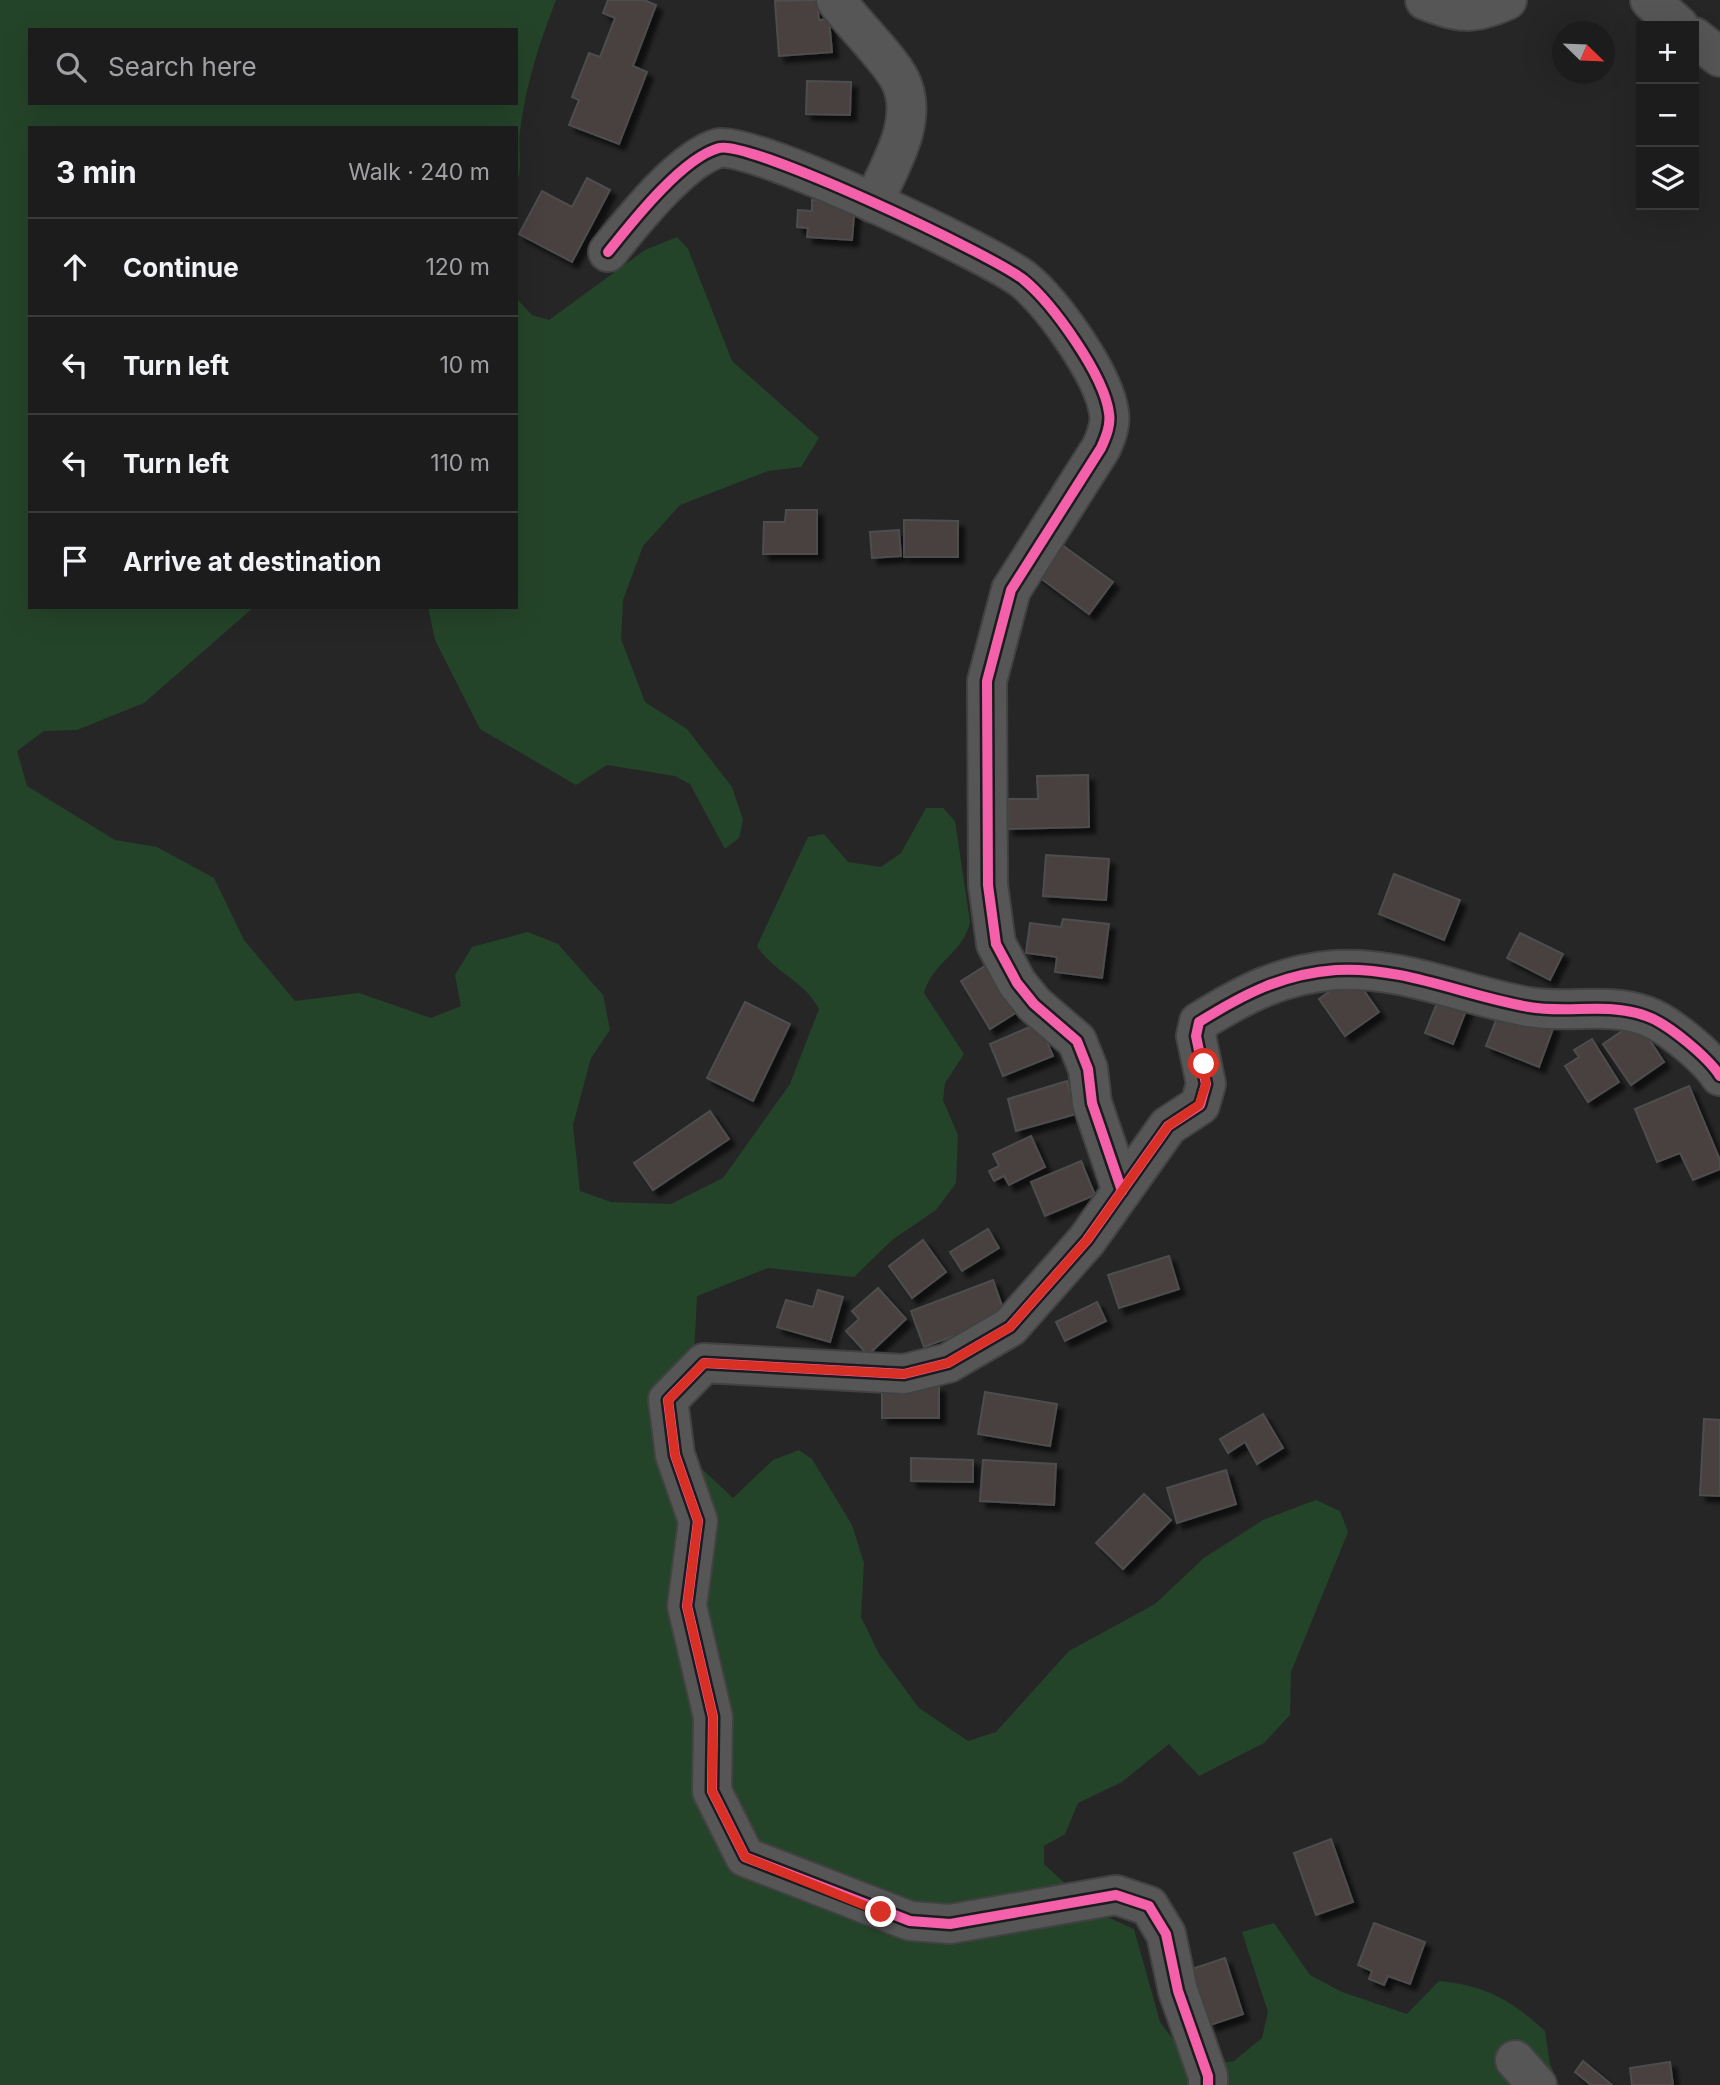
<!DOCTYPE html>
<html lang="en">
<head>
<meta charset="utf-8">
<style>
	:root { --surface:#1c1c1d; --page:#252526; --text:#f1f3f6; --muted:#a0a1a4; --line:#3a3a3b }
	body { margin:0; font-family:Inter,sans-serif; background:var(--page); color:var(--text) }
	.controls { position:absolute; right:21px; top:21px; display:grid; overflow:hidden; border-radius:0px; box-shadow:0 7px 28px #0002 }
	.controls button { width:63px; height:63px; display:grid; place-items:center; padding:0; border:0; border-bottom:2px solid var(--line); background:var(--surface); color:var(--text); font:35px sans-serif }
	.compass { position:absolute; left:1552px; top:21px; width:63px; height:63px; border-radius:50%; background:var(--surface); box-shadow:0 7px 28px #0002; rotate:113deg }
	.stop { position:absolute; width:21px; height:21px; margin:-16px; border:5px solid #d93025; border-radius:50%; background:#fff }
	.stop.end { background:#d93025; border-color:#fff; box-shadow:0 2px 7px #0008 }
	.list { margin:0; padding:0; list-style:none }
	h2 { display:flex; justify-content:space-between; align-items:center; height:91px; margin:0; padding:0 28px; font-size:30px }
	h2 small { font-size:23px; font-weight:400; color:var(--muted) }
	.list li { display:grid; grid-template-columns:46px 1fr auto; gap:21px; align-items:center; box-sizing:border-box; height:98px; padding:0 28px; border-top:2px solid var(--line) }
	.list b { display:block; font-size:26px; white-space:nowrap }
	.list em { font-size:23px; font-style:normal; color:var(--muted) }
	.icon { flex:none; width:38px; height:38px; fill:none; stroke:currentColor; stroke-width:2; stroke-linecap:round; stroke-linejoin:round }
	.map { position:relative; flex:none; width:1720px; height:2085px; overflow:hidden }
	.search { position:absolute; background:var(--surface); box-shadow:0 7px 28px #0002; left:28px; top:28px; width:490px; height:77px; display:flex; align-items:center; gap:18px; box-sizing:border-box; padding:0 24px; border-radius:0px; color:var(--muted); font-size:26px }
	.panel { position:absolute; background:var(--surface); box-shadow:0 7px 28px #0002; left:28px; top:126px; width:490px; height:483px; border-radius:0px }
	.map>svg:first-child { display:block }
	.green { fill:#244429; fill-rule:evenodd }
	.building { fill:#494040; stroke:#4e4d4e; stroke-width:2; filter:url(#shadow) }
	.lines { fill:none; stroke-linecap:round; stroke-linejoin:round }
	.street-casing { stroke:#424243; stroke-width:42 }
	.street { stroke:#565657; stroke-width:38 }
	.cycleway-casing { stroke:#1c1c1e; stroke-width:15 }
	.cycleway { stroke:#f560ab; stroke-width:10 }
	.route { stroke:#d93025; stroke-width:9 }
</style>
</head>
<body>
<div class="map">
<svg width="1720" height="2085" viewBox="0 0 1720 2085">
	<defs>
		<filter id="shadow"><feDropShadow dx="6" dy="6" stdDeviation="2" flood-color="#0009"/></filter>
	</defs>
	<rect width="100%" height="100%" fill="#262627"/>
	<g class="green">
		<path d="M0,0H556C538,47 527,81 520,131C517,149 524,167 516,184V128H30V607H254L144,703L77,730L44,731L17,751L27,786L115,840L157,847L214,878L244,940L295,1001L359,993L431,1018L461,1006L455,975L472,947L528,932L558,944L603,995L610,1030L591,1058L573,1125L580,1191L611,1202L671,1204L723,1178L790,1084L819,1009C805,981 773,972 757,946L808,837L824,834L848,862L881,867L901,853L926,808H943L955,821L970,922C963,954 934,960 924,993L964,1054L945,1083L943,1100L958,1135L956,1183L936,1210L892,1240L854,1277L768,1268L697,1296L694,1353L650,1389L701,1468L733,1498L773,1460L799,1450L812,1459L852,1525L864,1563L861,1617L879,1654L919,1708L968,1741L996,1732L1069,1651L1155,1604L1204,1558L1263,1520L1316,1500L1340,1511L1348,1532L1291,1672L1290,1715L1264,1743L1199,1776L1169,1744L1122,1782L1078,1803L1065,1834L1044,1846V1864L1096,1912L1134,1929L1160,2022L1195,2068L1234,2061L1262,2038L1268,2012L1242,1932L1274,1923L1310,1975L1342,1992L1407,2014L1439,1981C1486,1986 1510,1999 1545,2031L1550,2064L1559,2085H0ZM30,30H516V103H30Z"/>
		<path d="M677,237L688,249L732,361L819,438L801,467L768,471L680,505L643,546L623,600L621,639L645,702L687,729L732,787L743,820L739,838L725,849L690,784L675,776L607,765L576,785L480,729L435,640L428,607H516V298L532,315L549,320L645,250Z"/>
	</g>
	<g class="building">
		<path d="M608,0H644L656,5L633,66L647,72L619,144L569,125L579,100L572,97L589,53L600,57L615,18L603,13Z"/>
		<path d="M817,0L819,20L829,19L832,52L779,56L775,1Z"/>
		<path d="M807,81L851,82L850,115L806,114Z"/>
		<path d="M587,178L610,190L572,262L519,234L542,191L572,207Z"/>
		<path d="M812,200L855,204L852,240L807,237L808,228L797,227L798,210L812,211Z"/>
		<path d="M786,510H817V554H763L764,522H785Z"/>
		<path d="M904,520L958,521V557H904Z"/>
		<path d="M899,530L901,556L872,558L870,532Z"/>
		<path d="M1058,542L1113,582L1089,614L1035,574Z"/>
		<path d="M1088,775L1089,827L1008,829V799H1038L1037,776Z"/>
		<path d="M1046,855L1109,859L1106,900L1043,896Z"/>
		<path d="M1394,874L1460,900L1444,940L1379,914Z"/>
		<path d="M1063,919L1109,924L1102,978L1055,972L1057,957L1026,953L1030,923L1061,927Z"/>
		<path d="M1520,933L1563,954L1550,980L1507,958Z"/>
		<path d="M993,961L1022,1009L990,1029L961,981Z"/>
		<path d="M1353,975L1379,1012L1345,1036L1319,999Z"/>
		<path d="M1441,993L1469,1003L1453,1044L1425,1033Z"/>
		<path d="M745,1002L790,1024L753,1101L707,1078Z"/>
		<path d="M1502,1005L1554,1026L1539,1067L1486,1046Z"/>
		<path d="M1637,1021L1664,1062L1631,1085L1603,1044Z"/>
		<path d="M1039,1023L1053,1056L1003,1076L990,1044Z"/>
		<path d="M1592,1039L1619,1082L1588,1102L1565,1066L1579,1057L1574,1050Z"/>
		<path d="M1067,1081L1076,1114L1016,1131L1008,1099Z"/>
		<path d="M1689,1086L1720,1160V1169L1693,1180L1680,1153L1657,1162L1635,1109Z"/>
		<path d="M710,1111L729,1139L653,1190L634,1163Z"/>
		<path d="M1031,1136L1045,1167L1009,1185L1004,1176L994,1181L989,1171L999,1166L993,1154Z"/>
		<path d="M1081,1161L1095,1195L1045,1216L1031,1182Z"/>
		<path d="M988,1229L999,1248L962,1271L950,1252Z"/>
		<path d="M923,1240L946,1272L912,1298L889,1266Z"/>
		<path d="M1169,1256L1179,1289L1119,1308L1108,1275Z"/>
		<path d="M993,1280L1006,1317L924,1347L911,1311Z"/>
		<path d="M878,1288L906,1319L868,1355L846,1331L859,1319L852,1311Z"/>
		<path d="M818,1290L843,1297L830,1342L777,1327L786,1300L813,1307Z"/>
		<path d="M1097,1302L1106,1321L1065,1341L1056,1322Z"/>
		<rect x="882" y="1386" width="57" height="32"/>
		<path d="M985,1392L1057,1404L1050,1446L978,1434Z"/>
		<path d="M1263,1414L1283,1448L1257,1464L1245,1442L1228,1453L1220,1439Z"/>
		<path d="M1704,1419L1720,1420V1496L1700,1495Z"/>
		<path d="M911,1458L973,1460V1482L911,1481Z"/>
		<path d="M983,1460L1056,1464L1054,1505L980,1501Z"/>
		<path d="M1226,1470L1236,1504L1177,1523L1167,1488Z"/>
		<path d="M1144,1494L1171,1520L1123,1569L1096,1543Z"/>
		<path d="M1331,1839L1353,1902L1316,1915L1294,1853Z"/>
		<path d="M1374,1923L1425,1942L1410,1984L1388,1976L1384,1985L1369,1979L1372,1971L1358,1965Z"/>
		<path d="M1225,1958L1243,2014L1210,2025L1192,1969Z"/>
		<path d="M1583,2061L1612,2085H1591L1575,2072Z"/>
		<path d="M1670,2062L1673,2085H1632L1630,2068Z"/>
	</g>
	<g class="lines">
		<g class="street-casing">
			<g id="street">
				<path d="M836,0C853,24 889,58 900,80C920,120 889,167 873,203"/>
				<path d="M1425,0C1459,14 1473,15 1507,0"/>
				<path d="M1650,0L1679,26"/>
				<path d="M1694,37L1720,57"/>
				<path d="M608,252C632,222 682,158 719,148C750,140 993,255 1024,280C1053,304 1104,375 1109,413C1111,425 1106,437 1101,448L1011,590L987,681L988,885L996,944L1017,983L1034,1004L1077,1041L1088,1069L1092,1103L1122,1191"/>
				<path d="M1515,2060L1537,2085"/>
				<path d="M1208,2085V2076L1178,1991L1166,1934L1149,1906L1116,1895L950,1924L910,1921L745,1857L712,1791L713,1717L687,1606L698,1521L675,1455L668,1400L704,1363L904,1374L948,1363L1010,1327L1087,1240L1168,1126L1200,1105L1206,1084L1196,1036L1199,1022C1244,994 1282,974 1336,970C1402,966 1465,996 1529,1007C1568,1014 1608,1002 1646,1016C1667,1023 1708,1057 1720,1076"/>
			</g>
		</g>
		<use href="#street" class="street"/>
		<g class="cycleway-casing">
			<g id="cycleway">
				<path d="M608,252C632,222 682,158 719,148C750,140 993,255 1024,280C1053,304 1104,375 1109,413C1111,425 1106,437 1101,448L1011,590L987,681L988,885L996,944L1017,983L1034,1004L1077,1041L1088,1069L1092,1103L1122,1191"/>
				<path d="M1208,2085V2076L1178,1991L1166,1934L1149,1906L1116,1895L950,1924L910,1921L745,1857L712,1791L713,1717L687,1606L698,1521L675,1455L668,1400L704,1363L904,1374L948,1363L1010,1327L1087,1240L1168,1126L1200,1105L1206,1084L1196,1036L1199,1022C1244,994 1282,974 1336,970C1402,966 1465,996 1529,1007C1568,1014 1608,1002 1646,1016C1667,1023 1708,1057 1720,1076"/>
			</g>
		</g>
		<use href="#cycleway" class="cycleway"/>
	</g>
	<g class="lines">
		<path class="route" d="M881,1912L745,1857L712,1791L713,1717L687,1606L698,1521L675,1455L668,1400L704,1363L904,1374L948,1363L1010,1327L1087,1240L1168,1126L1199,1105L1206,1084L1204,1064"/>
	</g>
</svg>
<div class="controls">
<button>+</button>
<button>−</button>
<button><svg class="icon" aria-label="layers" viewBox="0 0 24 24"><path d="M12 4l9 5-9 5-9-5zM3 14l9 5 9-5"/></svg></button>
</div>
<svg class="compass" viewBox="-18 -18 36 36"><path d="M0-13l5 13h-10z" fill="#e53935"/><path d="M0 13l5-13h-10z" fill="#a0a1a4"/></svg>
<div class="stop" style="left:1204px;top:1064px"></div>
<div class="stop end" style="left:881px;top:1912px"></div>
<div class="search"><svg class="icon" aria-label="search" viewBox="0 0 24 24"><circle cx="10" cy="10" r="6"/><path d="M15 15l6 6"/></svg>Search here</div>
<section class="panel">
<h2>3 min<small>Walk · 240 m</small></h2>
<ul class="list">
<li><svg class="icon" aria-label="ahead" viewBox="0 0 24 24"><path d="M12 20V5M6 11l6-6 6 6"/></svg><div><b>Continue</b></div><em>120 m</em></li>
<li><svg class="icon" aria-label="left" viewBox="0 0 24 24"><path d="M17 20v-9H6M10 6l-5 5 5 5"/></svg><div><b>Turn left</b></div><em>10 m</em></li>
<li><svg class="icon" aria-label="left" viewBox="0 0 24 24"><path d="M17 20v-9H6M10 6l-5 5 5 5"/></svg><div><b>Turn left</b></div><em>110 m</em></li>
<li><svg class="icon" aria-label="arrive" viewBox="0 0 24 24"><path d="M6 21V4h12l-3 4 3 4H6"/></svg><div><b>Arrive at destination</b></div></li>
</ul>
</section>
</div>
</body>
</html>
